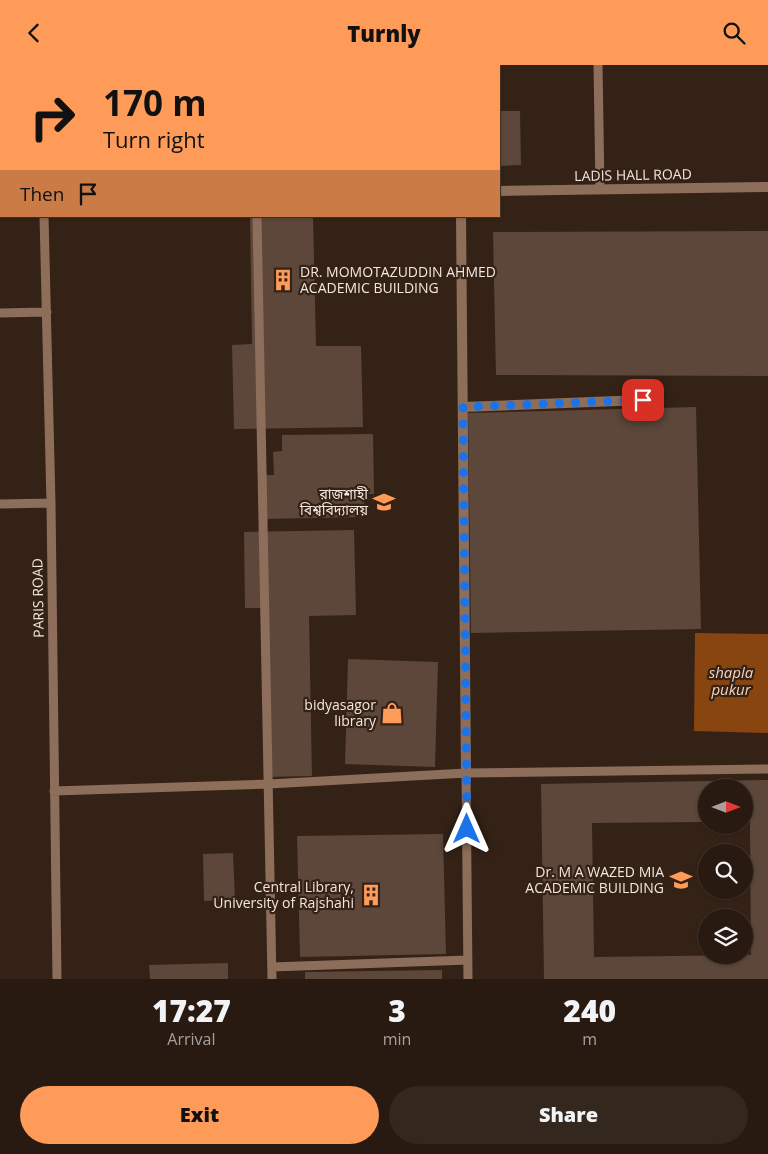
<!DOCTYPE html>
<html lang="en">
<head>
<meta charset="utf-8">
<style>
  :root { --surface:#281a10; --page:#34271e; --text:#f1f3f6; --muted:#a5a19f; --line:#443830; --accent:#fe9b58 }
  body { margin:0; font-family:"Open Sans","Noto Sans Bengali",sans-serif; background:var(--page); color:var(--text); height:100vh; display:flex; flex-direction:column; font-size:19px; white-space:nowrap }
  * { box-sizing:border-box; margin:0 }
  p { font-size:16px; color:var(--muted) }
  .icon { flex:none; width:28px; height:28px; fill:none; stroke:currentColor; stroke-width:2; stroke-linecap:round; stroke-linejoin:round }
  .map { position:relative; height:914px; overflow:hidden }
  .sheet { display:flex; flex-direction:column; background:var(--surface); flex:1 }
  .sheet>* { flex:none }
  .guide { position:absolute; left:0px; top:0px; width:500px; height:152px; box-shadow:0 1px 4px #0004,0 0 0 1px var(--line); background:#fe9b58; color:#111; overflow:hidden }
  .needle { width:32px; rotate:90deg }
  .fabs { position:absolute; left:698px; top:714px; display:grid; gap:10px }
  .fabs a { display:grid; place-items:center; width:55px; height:55px; border-radius:50%; background:var(--surface); box-shadow:0 1px 4px #0004,0 0 0 1px var(--line); font-size:25px }
  .pin { position:absolute; display:grid; place-items:center; width:42px; height:42px; color:#fff; margin:-21px; border-radius:10px; box-shadow:0 2px 8px #0006 }
  .me { position:absolute; width:55px; margin:-28px; rotate:0deg; stroke-linejoin:round; filter:drop-shadow(0 0 4px #0008) }
  .turn { display:flex; align-items:center; gap:18px; height:105px; padding:0 20px; font-size:22px }
  .turn .icon { width:65px; height:65px; stroke-width:2.5 }
  .turn b { display:block; font-size:35px; line-height:42px }
  .then { display:flex; align-items:center; height:48px; padding:0 20px; background:#0003; gap:10px; font-size:19px }
  .eta { display:flex; justify-content:space-evenly; align-items:center; height:85px; text-align:center }
  .eta b { font-size:30px; font-weight:800; line-height:35px }
  .action { display:flex; gap:10px; margin-top:auto; padding:10px 20px }
  .action a { flex:1; height:58px; border-radius:30px; background:var(--accent); color:#111; font-size:20px; font-weight:800; line-height:58px; text-align:center }
  .action a+a { background:var(--page); color:var(--text) }
  header { display:flex; justify-content:space-between; align-items:center; height:65px; padding:0 20px; background:var(--accent); color:#111; font-size:22px; font-weight:800 }
  .map>svg:first-child { display:block }
  .water { fill:#884510 }
  .building { fill:#5c473a; fill-rule:evenodd }
  .lines { fill:none; stroke-linecap:round; stroke-linejoin:round }
  .path { stroke:#8c7b71; stroke-width:3; stroke-dasharray:2.5 4; stroke-linecap:butt }
  .lane { stroke:#8d6e5b; stroke-width:9 }
  .street { stroke:#8d6e5b; stroke-width:10 }
  .route { stroke:#1a73e8; stroke-width:9; stroke-dasharray:0 16.2 }
  .labels { text-anchor:middle; stroke-width:4.5; stroke-linejoin:round; paint-order:stroke }
  .street-label { font-size:14px; fill:#f3e6de; stroke:#352216 }
  .poi-label { font-size:14px; fill:#f3e6de; stroke:#352216; text-anchor:end }
  .water-label { font-size:15px; font-style:italic; fill:#fad2ba; stroke:#352216 }
</style>
</head>
<body>
<header><svg class="icon" aria-label="back" viewBox="0 0 24 24"><path d="M15 5l-7 7 7 7"/></svg>Turnly<svg class="icon" aria-label="search" viewBox="0 0 24 24"><circle cx="10" cy="10" r="6"/><path d="M15 15l6 6"/></svg></header>
<div class="map">
<svg width="768" height="914" viewBox="0 0 768 914">
  <rect width="100%" height="100%" fill="#352216"/>
  <!-- water -->
  <path class="water" d="M695 568 768 569V668L694 666Z"/>
  <!-- building -->
  <path class="building" d="M499 46H520L521 100 499 101Z
    M250 151H313L316 281H361L363 362 234 364 232 280 252 279Z
    M768 166V311L496 310 493 167Z
    M696 342 701 564 471 568 468 348Z
    M373 369 374 429H364L365 452 263 454 262 410H274L273 387 282 386V370Z
    M354 465 356 550 309 551 312 711 266 712 263 543H245L244 467Z
    M348 594 438 597 435 702 345 699Z
    M768 715V914H544L541 719ZM706 722H744V757H750L751 890 594 892 592 758 706 757Z
    M443 769 446 889 300 892 297 771Z
    M233 788 235 835 204 836 203 789Z
    M228 898V914H150L149 900Z
    M442 905V914H305V907Z"/>
  <g class="lines">
    <!-- path -->
    <path class="path" d="M0 122H1"/>
    <!-- lane -->
    <path class="lane" d="M41 0V1
      M598 0 600 124
      M44 151 51 438 57 914
      M257 151 272 914
      M0 248 47 247
      M0 439 51 438
      M466 708 468 914
      M54 726 269 719 466 708 768 704
      M272 902 468 895"/>
    <!-- street -->
    <path class="street" d="M460 0V1
      M499 126 768 122
      M461 151 466 708
      M463 342 643 335"/>
  </g>
  <g class="lines">
    <!-- route -->
    <path class="route" d="M467 764 463 342 643 335"/>
  </g>
  <!-- icons -->
  <defs>
    <g id="building-bare" transform="scale(1.725)"><path d="M-4-6H4V6H1V3H-1V6H-4ZM-2.5-4.3h1.7v1.8h-1.7ZM.8-4.3h1.7v1.8H.8ZM-2.5-1h1.7V.8h-1.7ZM.8-1h1.7V.8H.8Z" fill="#fe9b58" stroke="#352216" stroke-width="2.5" paint-order="stroke"/></g>
    <g id="university-bare" transform="scale(1.725)"><path d="M0-5L7-2L0 1L-7-2ZM-4 1L0 2.5L4 1V4Q0 6-4 4Z" fill="#fe9b58" stroke="#352216" stroke-width="2.5" paint-order="stroke"/></g>
    <g id="shop-bare" transform="scale(1.725)"><path d="M-5-2.5h2.3a2.7 3.5 0 0 1 5.4 0H5L5.5 6h-11ZM-1.5-2.5h3a1.5 2.3 0 0 0-3 0Z" fill="#fe9b58" stroke="#352216" stroke-width="2.5" paint-order="stroke"/></g>
  </defs>
  <g fill-rule="evenodd">
    <use href="#building-bare" x="283" y="215"/>
    <use href="#university-bare" x="384" y="437"/>
    <use href="#shop-bare" x="392" y="648"/>
    <use href="#university-bare" x="681" y="815"/>
    <use href="#building-bare" x="371" y="830"/>
  </g>
  <g class="labels">
    <!-- street labels -->
    <g class="street-label">
      <text transform="translate(633 110) rotate(-1)" y="5">LADIS HALL ROAD</text>
      <text transform="translate(38 533) rotate(-91)" y="5">PARIS ROAD</text>
    </g>
    <!-- poi labels -->
    <g class="poi-label">
      <text x="300" y="212" text-anchor="start">DR. MOMOTAZUDDIN AHMED<tspan x="300" dy="16">ACADEMIC BUILDING</tspan></text>
      <text x="368" y="434">রাজশাহী<tspan x="368" dy="16">বিশ্ববিদ্যালয়</tspan></text>
      <text x="376" y="645">bidyasagor<tspan x="376" dy="16">library</tspan></text>
      <text x="664" y="812">Dr. M A WAZED MIA<tspan x="664" dy="16">ACADEMIC BUILDING</tspan></text>
      <text x="354" y="827">Central Library,<tspan x="354" dy="16">University of Rajshahi</tspan></text>
    </g>
    <!-- water labels -->
    <g class="water-label">
      <text x="731" y="613">shapla<tspan x="731" dy="17">pukur</tspan></text>
    </g>
  </g>
</svg>
<div class="fabs">
<a><svg class="needle" viewBox="-14 -14 28 28"><path d="M0-13l5 13h-10z" fill="#e53935"/><path d="M0 13l5-13h-10z" fill="#a5a19f"/></svg></a>
<a><svg class="icon" aria-label="search" viewBox="0 0 24 24"><circle cx="10" cy="10" r="6"/><path d="M15 15l6 6"/></svg></a>
<a><svg class="icon" aria-label="layers" viewBox="0 0 24 24"><path d="M12 4l9 5-9 5-9-5zM3 14l9 5 9-5"/></svg></a>
</div>
<div class="pin" style="left:643px;top:335px;background:#d93025"><svg class="icon" aria-label="arrive" viewBox="0 0 24 24"><path d="M6 21V4h12l-3 4 3 4H6"/></svg></div>
<svg class="me" style="left:467px;top:764px" viewBox="-20 -20 40 40"><path d="M0-17L14 15 0 8-14 15z" fill="#1a73e8" stroke="#fff" stroke-width="4"/></svg>
<div class="guide">
<div class="turn"><svg class="icon" aria-label="right" viewBox="0 0 24 24"><path d="M7 20v-9h11M14 6l5 5-5 5"/></svg><div><b>170 m</b>Turn right</div></div>
<div class="then">Then<svg class="icon" aria-label="arrive" viewBox="0 0 24 24"><path d="M6 21V4h12l-3 4 3 4H6"/></svg></div>
</div>
</div>
<section class="sheet">
<div class="eta">
<div><b>17:27</b><p>Arrival</p></div>
<div><b>3</b><p>min</p></div>
<div><b>240</b><p>m</p></div>
</div>
<div class="action"><a>Exit</a><a>Share</a></div>
</section>
</body>
</html>
